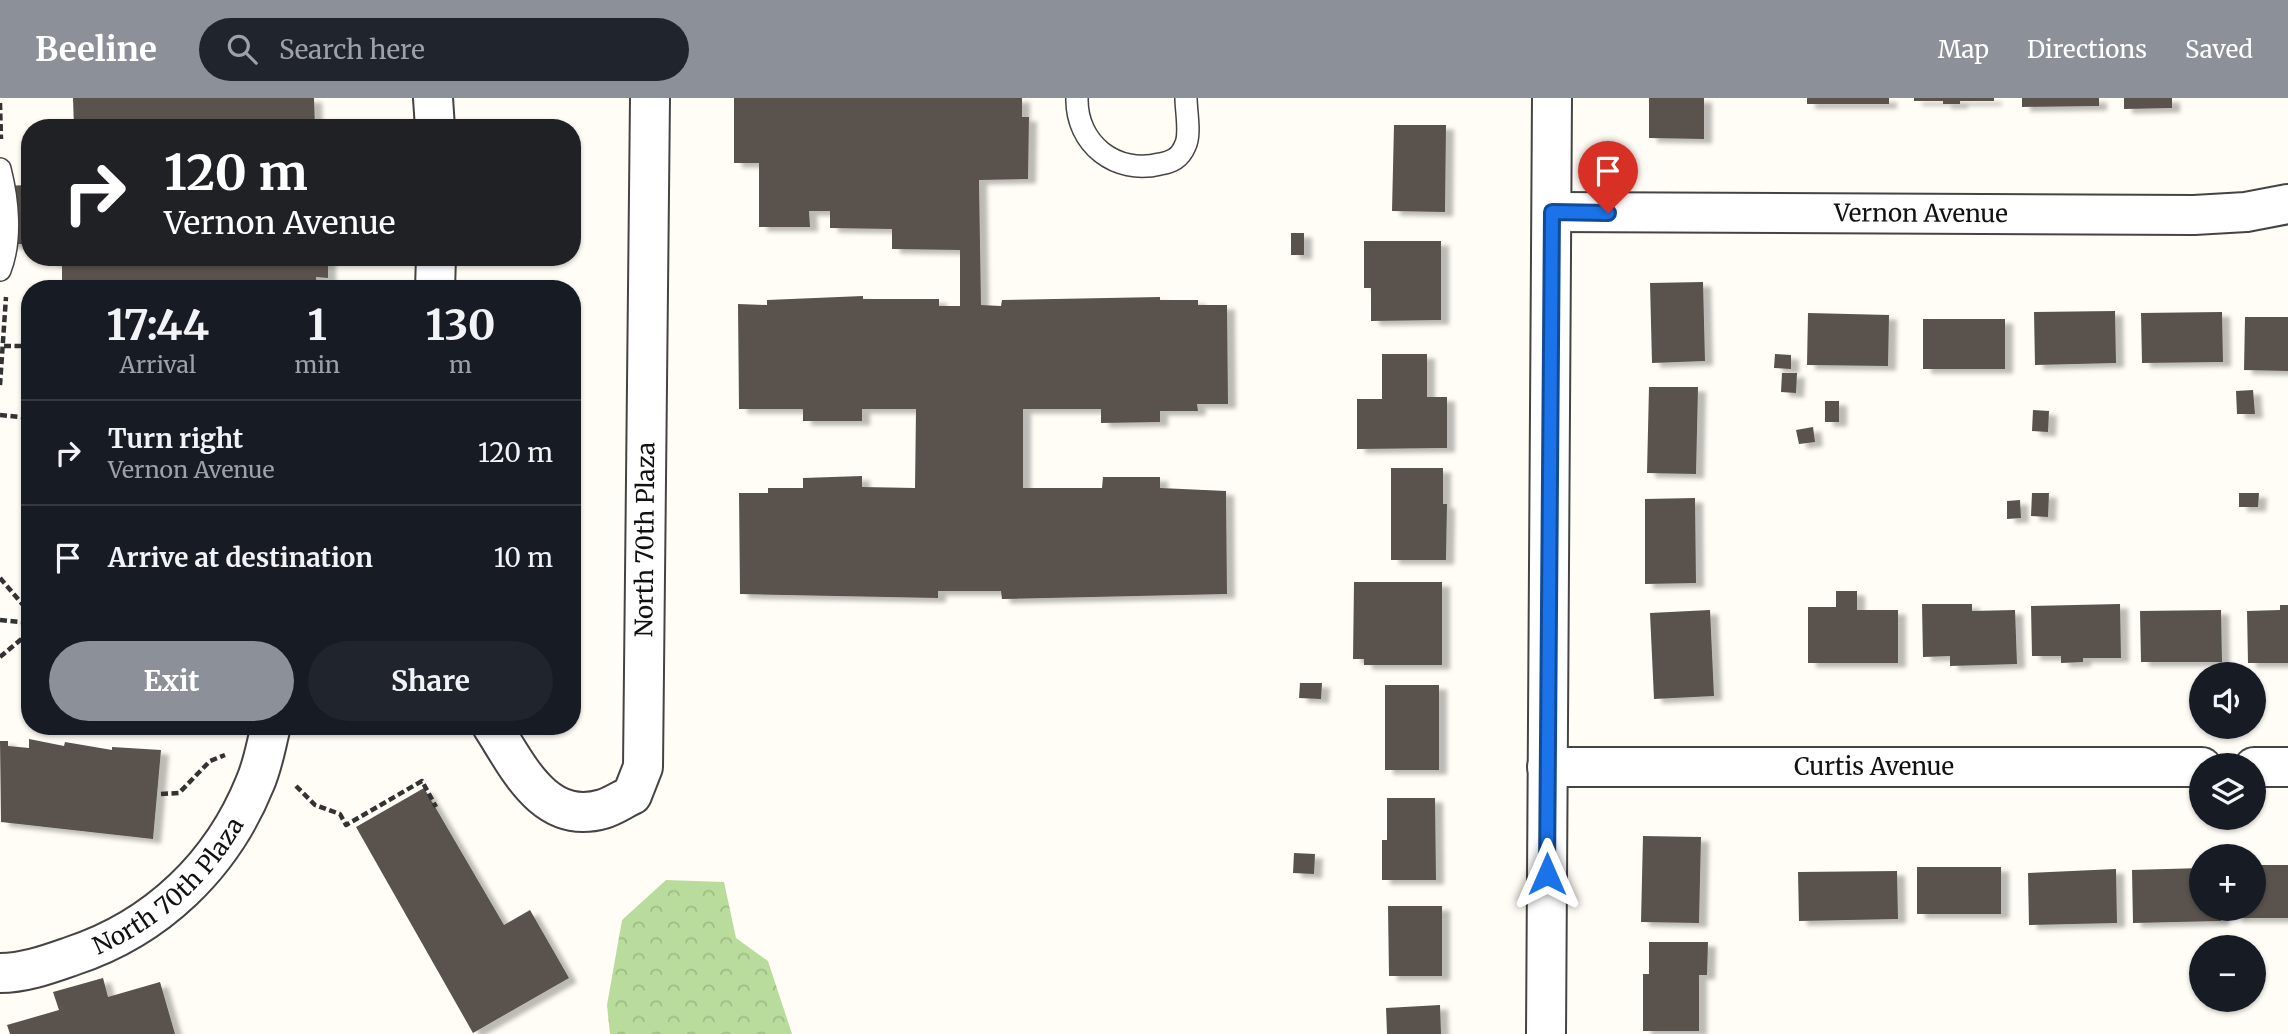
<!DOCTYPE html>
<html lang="en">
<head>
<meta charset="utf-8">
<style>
  :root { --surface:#171b24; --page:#20242c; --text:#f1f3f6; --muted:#9ea1a6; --line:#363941; --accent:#8c9099 }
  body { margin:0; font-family:Merriweather,serif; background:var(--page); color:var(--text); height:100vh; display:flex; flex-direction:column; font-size:26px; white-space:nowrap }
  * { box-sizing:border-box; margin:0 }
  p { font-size:23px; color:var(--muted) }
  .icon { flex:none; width:38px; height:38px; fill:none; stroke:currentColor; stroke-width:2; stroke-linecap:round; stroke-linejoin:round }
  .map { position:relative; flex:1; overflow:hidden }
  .details { position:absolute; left:21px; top:182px; width:560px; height:455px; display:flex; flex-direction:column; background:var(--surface); border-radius:28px; box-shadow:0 2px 5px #0004 }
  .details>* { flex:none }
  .banner { position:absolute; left:21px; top:21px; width:560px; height:147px; border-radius:28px; box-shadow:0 2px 5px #0004; background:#202124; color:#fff; overflow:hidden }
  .fabs { position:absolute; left:2189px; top:564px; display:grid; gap:14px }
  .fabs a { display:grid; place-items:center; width:77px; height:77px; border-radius:50%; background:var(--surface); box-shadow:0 2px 5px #0004; font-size:35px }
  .pin { position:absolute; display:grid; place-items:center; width:60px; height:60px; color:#fff; margin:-72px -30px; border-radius:50% 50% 50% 0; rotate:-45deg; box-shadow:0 0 7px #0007 }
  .pin .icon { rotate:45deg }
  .me { position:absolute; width:77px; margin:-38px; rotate:0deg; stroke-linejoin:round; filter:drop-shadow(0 0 5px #0008) }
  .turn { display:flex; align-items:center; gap:24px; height:147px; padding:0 28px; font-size:32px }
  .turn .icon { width:91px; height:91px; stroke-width:2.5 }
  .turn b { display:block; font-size:49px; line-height:60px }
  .eta { display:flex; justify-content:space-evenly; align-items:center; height:119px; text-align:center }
  .eta b { font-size:42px; font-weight:700; line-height:49px }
  .action { display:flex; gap:14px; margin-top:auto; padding:14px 28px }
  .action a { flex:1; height:80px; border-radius:42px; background:var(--accent); color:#fff; font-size:28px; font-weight:700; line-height:80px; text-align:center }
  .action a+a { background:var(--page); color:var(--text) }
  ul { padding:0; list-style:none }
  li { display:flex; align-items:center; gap:21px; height:105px; padding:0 28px; border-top:2px solid var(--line) }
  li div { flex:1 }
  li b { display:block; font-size:26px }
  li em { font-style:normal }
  header { display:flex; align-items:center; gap:42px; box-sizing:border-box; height:98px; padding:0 35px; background:var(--accent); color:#fff }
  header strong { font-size:33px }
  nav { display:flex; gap:38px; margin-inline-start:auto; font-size:24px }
  .search { width:490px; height:63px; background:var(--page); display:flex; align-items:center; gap:18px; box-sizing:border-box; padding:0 24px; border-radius:38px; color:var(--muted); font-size:26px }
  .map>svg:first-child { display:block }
  .forest { fill:url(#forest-crowns) }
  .building { fill:#5a524d; filter:url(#shadow) }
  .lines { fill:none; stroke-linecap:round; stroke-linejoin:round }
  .lane-casing { stroke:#444; stroke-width:24 }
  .street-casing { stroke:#444; stroke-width:42 }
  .path { stroke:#333; stroke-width:4.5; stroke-dasharray:7 3.5; stroke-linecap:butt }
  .lane { stroke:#fff; stroke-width:21 }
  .street { stroke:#fff; stroke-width:38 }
  .route-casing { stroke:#114b97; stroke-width:18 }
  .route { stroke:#1a73e8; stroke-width:12 }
  .labels { text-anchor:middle; stroke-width:7; stroke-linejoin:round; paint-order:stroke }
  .street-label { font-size:24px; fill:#111; stroke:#fff }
</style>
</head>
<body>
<header>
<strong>Beeline</strong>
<div class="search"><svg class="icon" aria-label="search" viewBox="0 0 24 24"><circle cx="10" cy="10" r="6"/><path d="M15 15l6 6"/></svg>Search here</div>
<nav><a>Map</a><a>Directions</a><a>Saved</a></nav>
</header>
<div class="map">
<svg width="2288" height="936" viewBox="0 0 2288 936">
  <defs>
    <pattern id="forest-crowns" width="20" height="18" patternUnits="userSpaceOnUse" patternTransform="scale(1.75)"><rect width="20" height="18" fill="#b9dc9c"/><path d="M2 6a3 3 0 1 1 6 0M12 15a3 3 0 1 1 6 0" fill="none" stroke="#9ebc85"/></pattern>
    <filter id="shadow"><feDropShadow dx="8" dy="4.5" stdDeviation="2" flood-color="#0004"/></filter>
  </defs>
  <rect width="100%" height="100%" fill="#fffdf5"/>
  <!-- forest -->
  <path class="forest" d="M666 782 724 784 736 840 768 863 792 936H610L607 907 622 822Z"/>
  <!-- building -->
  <path class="building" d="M73 0H314L315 30H74Z
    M734 0H1022V19H1029L1028 81 979 82 981 207 1001 208 1002 202 1160 199V202H1198V207H1227L1228 306H1197L1198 313H1160V324L1101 325V311H1023V390H1102L1103 379H1160V390L1226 393 1227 496 1002 501 1001 493H938V500L740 496 739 395H768V390H803V380L862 378V389L915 390 916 311H862V323H803V311H739L738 206 767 207V202L863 198V201H939V208H960V152L892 151V131L830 130V113H809L810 129H759V65H734Z
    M1649 0H1704V41L1649 40Z
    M1807 0H1889V6H1807Z
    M1914 0H1994V3H1960V6H1943V3H1914Z
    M2022 0H2099V8L2022 9Z
    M2124 0H2172V10L2124 11Z
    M1394 27H1446L1445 114 1392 113Z
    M30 87V146H0V88Z
    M1291 135H1304V157H1291Z
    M1364 143H1441V222L1371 223V190H1364Z
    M50 159H328V180L316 179 317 191H76V183H62V164H50Z
    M1703 184 1705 263 1652 265 1650 185Z
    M2115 213 2116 265 2035 267 2034 214Z
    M2222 214 2223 264 2142 265 2141 215Z
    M1808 215 1889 217 1888 268 1807 267Z
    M2245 219H2288V273L2244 272Z
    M1923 221H2005V271H1923Z
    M1382 256H1427V299H1447V350L1357 351V301H1382Z
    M1775 256 1791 257V271L1774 270Z
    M1782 275H1797L1796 295 1781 294Z
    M1649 289H1698L1696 376 1647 375Z
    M2253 292 2255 316H2237L2236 293Z
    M1825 303H1839V324H1825Z
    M2033 312 2049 313 2048 334 2032 333Z
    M1813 329 1815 344 1799 346 1796 332Z
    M1391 370H1443V406H1447L1446 462H1391Z
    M2032 395H2049L2048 419 2031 418Z
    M2239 395H2259L2258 409H2239Z
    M1695 400 1696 485 1645 486V401Z
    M2020 402 2021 420 2007 421V403Z
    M1354 484H1442V567H1364V561H1353Z
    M1836 493H1857V512H1898V565H1808V509H1836Z
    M1922 506H1972V513L2015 512 2017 566 1950 568V558L1923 559Z
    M2120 506 2121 560H2083V564L2061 565V558H2032L2031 508Z
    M2280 507H2288V565H2248L2247 513 2280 512Z
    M1710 512 1714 598 1654 601 1650 515Z
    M2221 512 2222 564H2141L2140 513Z
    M1300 585H1322L1321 601 1299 600Z
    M1385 587H1439V672H1385Z
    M29 641 64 648 65 644 112 652V649L161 652 153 741 1 724 0 643H8V648L29 650Z
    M424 690 504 827 530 812 569 880 473 935 356 729Z
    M1387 700H1435L1436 782H1382V742H1387Z
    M1643 738 1701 739 1699 825 1641 824Z
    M1294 755 1315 756 1314 776 1293 775Z
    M2254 767H2288V820H2234V810H2254Z
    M1917 769H2001V816H1917Z
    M2202 770V810H2221V823L2133 825 2132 772Z
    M2116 771 2117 825 2029 827 2028 775Z
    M1897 773 1898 821 1799 823 1798 774Z
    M1388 808H1442V878H1389Z
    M1649 844H1708L1707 877H1699V933H1643V876H1649Z
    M103 880 108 899 160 884 175 936H10L7 927 59 912 53 894Z
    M1440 907 1441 936H1387L1386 910Z"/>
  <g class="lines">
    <!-- lane casing -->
    <g class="lane-casing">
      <path id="lane" d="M1077 0C1076 46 1116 77 1160 66 1172 64 1180 60 1185 48 1191 37 1186 13 1186 0
        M0 71C8 102 12 142 0 172"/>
    </g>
    <!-- street casing -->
    <g class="street-casing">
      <g id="street">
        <path d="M433 0 435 30"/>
        <path id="s1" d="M1552 114 2194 117 2246 114 2288 106"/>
        <path d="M435 191 436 159"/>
        <path id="s2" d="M492 628C518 668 544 728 603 711 613 708 623 701 632 697L643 669 650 0"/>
        <path id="s3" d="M1547 669H2202"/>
        <path d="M2254 669H2288"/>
        <path id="s4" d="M0 875C25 875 49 866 72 858 157 830 222 767 255 685 263 667 266 647 271 628"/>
        <path d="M1546 936 1552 0"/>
      </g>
    </g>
    <!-- path -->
    <path class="path" d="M0 5 1 41
      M4 248H30
      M0 287 6 199
      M0 317 30 320
      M0 480 30 515
      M0 522 30 525
      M0 559 30 534
      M296 688 315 707 340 716 346 727 422 683 436 709
      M161 696 179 695 210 663 225 657"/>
    <!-- lane -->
    <use href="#lane" class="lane"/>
    <!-- street -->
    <use href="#street" class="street"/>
  </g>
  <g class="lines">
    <!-- route casing -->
    <g class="route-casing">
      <path id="route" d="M1547 776 1552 114 1608 115"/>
    </g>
    <!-- route -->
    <use href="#route" class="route"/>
  </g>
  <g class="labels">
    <!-- street labels -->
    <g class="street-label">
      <text dy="8" stroke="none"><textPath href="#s1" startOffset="369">Vernon Avenue</textPath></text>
      <text dy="8" stroke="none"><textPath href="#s2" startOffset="441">North 70th Plaza</textPath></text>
      <text dy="8" stroke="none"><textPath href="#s3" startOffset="327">Curtis Avenue</textPath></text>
      <text dy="8" stroke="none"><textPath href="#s4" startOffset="196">North 70th Plaza</textPath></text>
    </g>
  </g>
</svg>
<div class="fabs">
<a><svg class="icon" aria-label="sound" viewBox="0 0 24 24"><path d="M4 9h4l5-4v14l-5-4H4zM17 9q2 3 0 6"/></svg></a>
<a><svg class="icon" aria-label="layers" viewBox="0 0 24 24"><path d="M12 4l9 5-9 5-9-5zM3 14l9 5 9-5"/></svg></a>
<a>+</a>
<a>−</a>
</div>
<div class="pin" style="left:1608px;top:115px;background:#d93025"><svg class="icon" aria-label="arrive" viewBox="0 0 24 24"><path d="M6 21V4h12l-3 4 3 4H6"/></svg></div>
<svg class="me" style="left:1547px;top:776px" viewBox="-20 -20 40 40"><path d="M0-17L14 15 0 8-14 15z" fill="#1a73e8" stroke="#fff" stroke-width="4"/></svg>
<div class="banner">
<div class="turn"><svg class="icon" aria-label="right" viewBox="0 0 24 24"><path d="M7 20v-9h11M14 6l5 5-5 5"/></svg><div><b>120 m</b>Vernon Avenue</div></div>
</div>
<section class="details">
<div class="eta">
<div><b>17:44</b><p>Arrival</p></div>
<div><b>1</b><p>min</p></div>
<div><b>130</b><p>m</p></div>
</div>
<ul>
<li><svg class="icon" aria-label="right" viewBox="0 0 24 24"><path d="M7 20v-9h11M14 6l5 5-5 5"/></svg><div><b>Turn right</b><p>Vernon Avenue</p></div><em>120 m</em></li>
<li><svg class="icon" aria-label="arrive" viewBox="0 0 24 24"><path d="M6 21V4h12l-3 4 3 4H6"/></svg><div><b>Arrive at destination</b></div><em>10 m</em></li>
</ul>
<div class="action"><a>Exit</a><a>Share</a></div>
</section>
</div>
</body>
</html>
